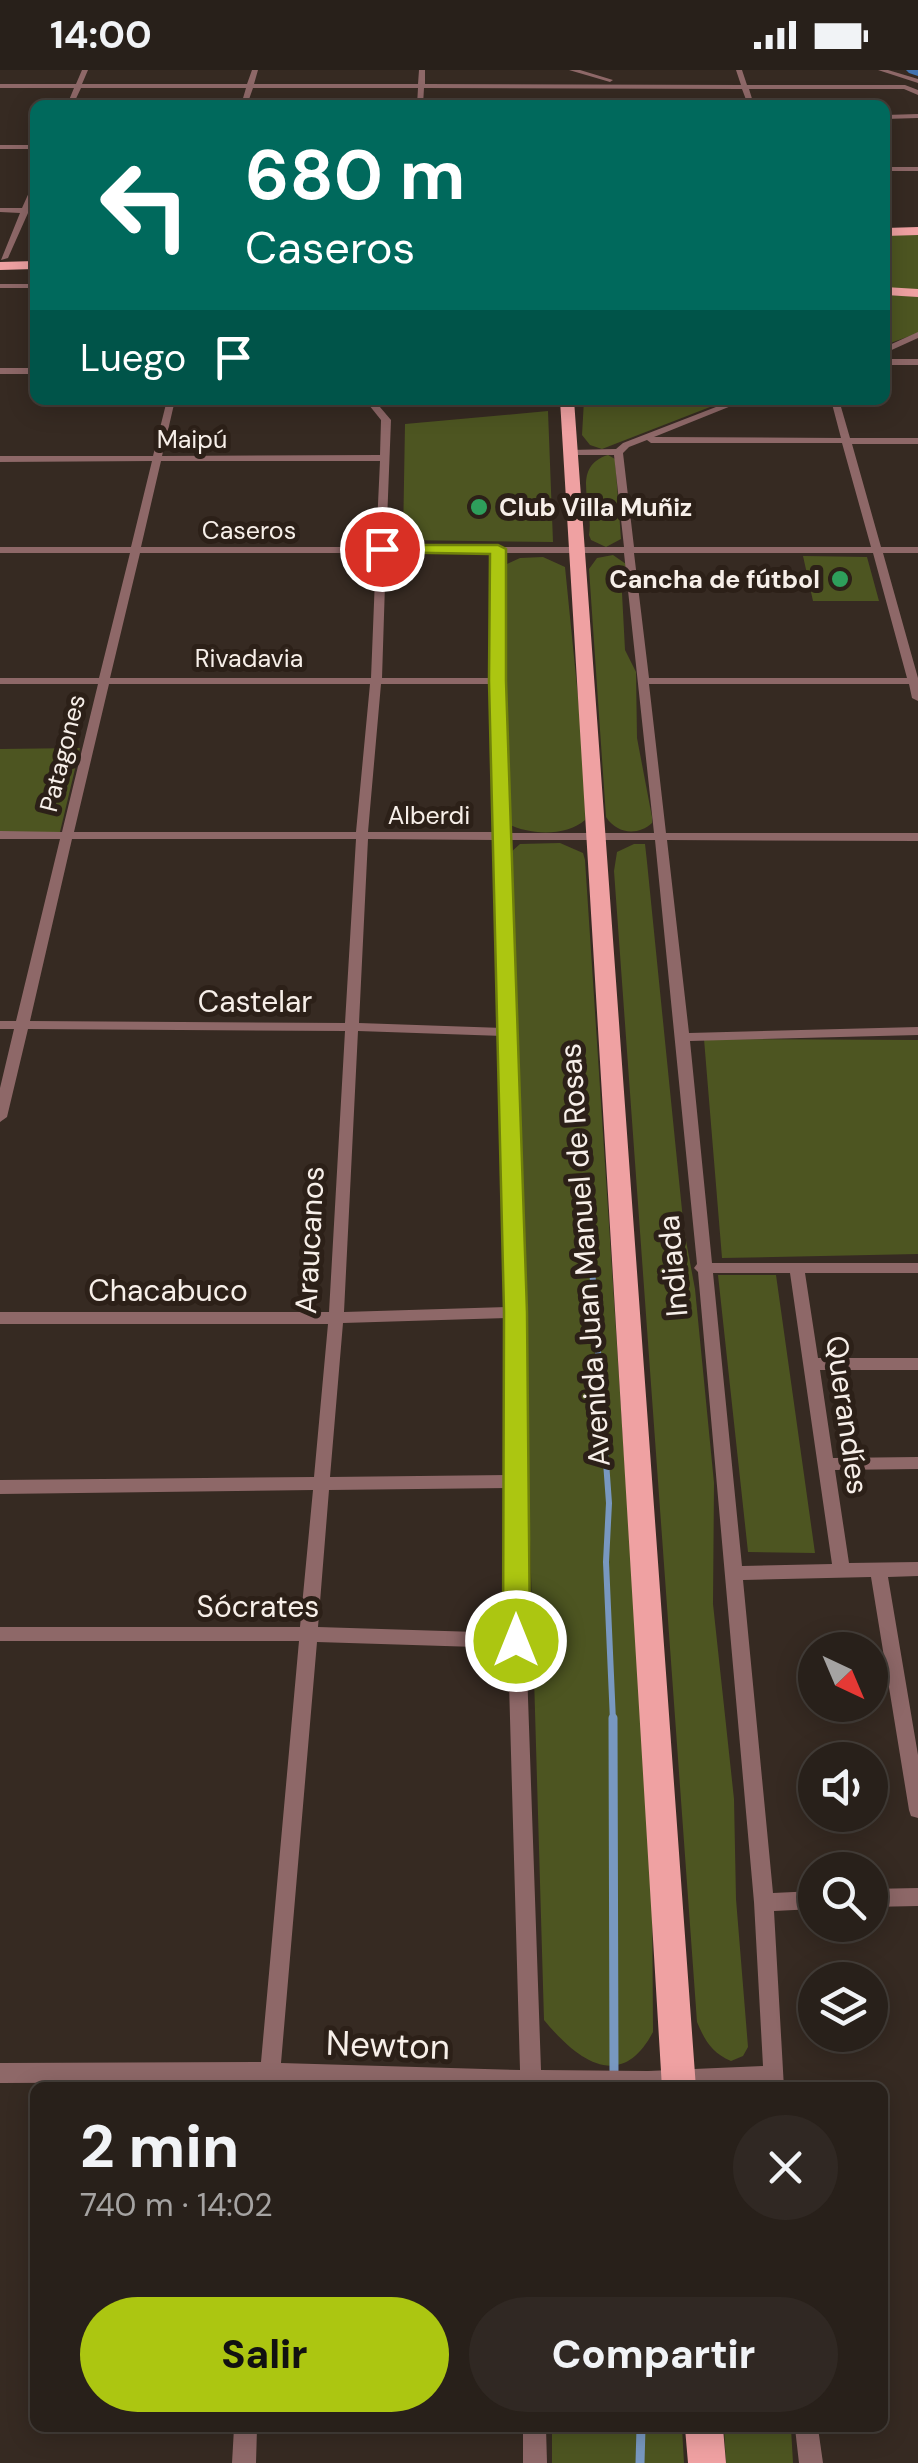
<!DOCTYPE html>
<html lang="es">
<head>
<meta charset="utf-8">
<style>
  :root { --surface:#28201a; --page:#302823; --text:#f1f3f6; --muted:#a5a3a2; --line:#443e39; --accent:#acc611 }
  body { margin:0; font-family:"DM Sans",sans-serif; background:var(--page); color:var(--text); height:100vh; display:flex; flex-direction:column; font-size:38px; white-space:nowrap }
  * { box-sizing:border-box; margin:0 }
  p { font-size:32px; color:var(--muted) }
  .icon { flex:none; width:55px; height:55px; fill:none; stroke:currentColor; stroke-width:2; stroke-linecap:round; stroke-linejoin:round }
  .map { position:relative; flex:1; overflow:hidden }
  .sheet { position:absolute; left:30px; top:2012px; width:858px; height:350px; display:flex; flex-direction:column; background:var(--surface); border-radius:15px; box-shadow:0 5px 25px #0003,0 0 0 2px var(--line) }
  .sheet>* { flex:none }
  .guide { position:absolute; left:30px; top:30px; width:860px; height:305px; border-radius:15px; box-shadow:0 5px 25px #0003,0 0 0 2px var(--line); background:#00695c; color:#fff; overflow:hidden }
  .needle { width:65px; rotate:136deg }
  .buttons { position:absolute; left:798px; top:1562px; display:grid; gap:20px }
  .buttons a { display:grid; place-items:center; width:90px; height:90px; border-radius:50%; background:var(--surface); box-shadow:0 5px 25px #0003,0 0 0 2px var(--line); font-size:50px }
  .pin { position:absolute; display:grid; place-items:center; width:85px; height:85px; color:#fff; margin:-42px; border:5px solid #fff; border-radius:50%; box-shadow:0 2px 10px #0007 }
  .me { position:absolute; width:110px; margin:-55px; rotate:0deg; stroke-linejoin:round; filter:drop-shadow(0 0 8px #0008) }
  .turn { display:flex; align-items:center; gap:35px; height:210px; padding:0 50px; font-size:45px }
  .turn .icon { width:130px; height:130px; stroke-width:2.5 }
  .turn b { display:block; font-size:70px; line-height:85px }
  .then { display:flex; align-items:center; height:95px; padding:0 50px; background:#0003; gap:20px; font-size:38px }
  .round { display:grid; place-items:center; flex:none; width:105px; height:105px; border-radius:52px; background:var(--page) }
  .summary { display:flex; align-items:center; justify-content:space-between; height:170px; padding:0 50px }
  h1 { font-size:60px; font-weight:800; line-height:75px }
  .button { display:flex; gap:20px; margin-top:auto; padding:20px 50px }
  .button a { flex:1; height:115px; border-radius:60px; background:var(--accent); color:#111; font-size:40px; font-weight:800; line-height:115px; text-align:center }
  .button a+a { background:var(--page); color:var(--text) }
  .status { display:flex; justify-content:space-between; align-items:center; height:70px; padding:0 50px; background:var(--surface); direction:ltr }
  .status svg { height:28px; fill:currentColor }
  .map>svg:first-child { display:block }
  .green { fill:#4d5521 }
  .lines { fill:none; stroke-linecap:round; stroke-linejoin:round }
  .stream-far1 { stroke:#7898c0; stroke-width:6 }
  .stream { stroke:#7898c0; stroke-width:9 }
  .river { fill:#4172af; fill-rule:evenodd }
  .minor { fill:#8e6868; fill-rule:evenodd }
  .primary { fill:#efa1a2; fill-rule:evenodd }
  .route { fill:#acc611; stroke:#70810b; stroke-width:2.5 }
  .leisure-dot { fill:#2e9e5b; stroke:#2c2018; stroke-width:4 }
  .labels { text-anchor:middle; stroke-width:10; stroke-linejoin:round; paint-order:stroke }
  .far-street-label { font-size:25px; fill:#f7efe9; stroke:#2c2018 }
  .far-poi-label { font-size:25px; font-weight:bold; fill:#f7efe9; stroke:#2c2018; text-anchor:start }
  .street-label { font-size:30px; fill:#f7efe9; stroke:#2c2018 }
  .near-street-label { font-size:35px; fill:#f7efe9; stroke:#2c2018 }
</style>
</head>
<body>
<div class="status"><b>14:00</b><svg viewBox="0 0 49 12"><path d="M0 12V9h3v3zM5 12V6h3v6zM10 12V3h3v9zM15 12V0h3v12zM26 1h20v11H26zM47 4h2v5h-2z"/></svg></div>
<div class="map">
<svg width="918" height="2393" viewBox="0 0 918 2393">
  <rect width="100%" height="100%" fill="#362a22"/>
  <!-- green -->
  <path class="green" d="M918 163V220L885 218V165Z
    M885 225 918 226V263L885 275Z
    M584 330H728L602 379 590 375 582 365Z
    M548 341 553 472 403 470 405 354Z
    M608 385 615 389 621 469 606 477 591 470 589 465C594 435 570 397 608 385Z
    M613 485 626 494 622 523 625 580 636 602 637 668 652 747V753C638 766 617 764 606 747L589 499 597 488Z
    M803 486 867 487 879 531H813Z
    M543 487 565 497 584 687 585 750C566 767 527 765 506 753L507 494 520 488Z
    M80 678 60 762 0 763V679Z
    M560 773 583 783 585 790 652 1808 653 1962C621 2023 577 1990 544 1950L510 783 520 774Z
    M634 774H645L647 792 684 1160 695 1219 714 1413 713 1534 734 1729 736 1829 748 1977 743 1986 731 1991C712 1983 705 1971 697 1952L614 801 617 782Z
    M704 969 918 970V1184L722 1188Z
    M718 1205H776L815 1483 748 1482Z
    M552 2358H682L684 2393H552Z
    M724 2358H791L793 2393H726Z"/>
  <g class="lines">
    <!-- stream-far1 -->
    <path class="stream-far1" d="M592 1198 609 1433 606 1492 613 1651"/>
    <!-- stream -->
    <path class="stream" d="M613 1648 614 2006
      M640 2393 641 2358"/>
    <!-- river -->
    <path class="river" d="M906 0H918V6L909 3Z"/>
    <!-- minor -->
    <path class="minor" d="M82 0H88L82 14H247L252 0H258L254 14H418L419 0H425V14L741 15 736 0H742L747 15H905L918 20V25L904 19H749L754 35H748L742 19 424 18 423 35H417L418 18H253L247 35H241L246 18H81L73 35H67L74 18H0V14H76Z
      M569 0H580L613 10 610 12Z
      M878 0H888L918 9V13Z
      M918 44V48L885 49V45Z
      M0 75H35V79H0Z
      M885 97H918V101H885Z
      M35 116V126L30 139 35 141 28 143 8 188 1 190 20 143 0 142V138H22L31 118Z
      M0 214H35V218H0Z
      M918 262V268L885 283V277Z
      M885 289H918V295H885Z
      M0 298H35V304H0Z
      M167 330H175L162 386 380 385 381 350 365 330H374L391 350 386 477H624L614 385H572L569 384V380L616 379 623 373 734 330H746L654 367 841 368 831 330H839L850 368H918V374H852L881 477H918V483H883L918 608V631L912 628 909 614H649L666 763H918V771L667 770 689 963 918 957V965L690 971 712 1193H918V1203H805L818 1288H918V1300H820L833 1388 918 1387V1399L835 1400 849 1493 918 1492V1506L888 1507 918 1685V1748L911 1746 909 1740 871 1507 743 1510 773 1823 815 1821V1839L774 1841 784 2018H411L280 2013 279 2018H259V2013L239 2012 0 2013V1993L261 1992 299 1571H0V1557H300L313 1420 0 1424V1410L314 1407 328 1254H0V1242H329L345 961 28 959 7 1047 0 1052V1018L14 959H0V951H16L60 769H0V761L62 762 98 614H0V608H99L130 483H0V477H131L152 391 0 392V386H153ZM647 370 651 373H842L871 477H634L623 383 629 377ZM161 391H380L376 477H141ZM140 483H376L371 608H110ZM386 483H493L494 608H382ZM503 483H624L654 763H507ZM634 483H873L907 608H649ZM109 614H370L356 762H74ZM381 614H494L495 762H368ZM72 769H356L345 953 30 951ZM368 769 495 770 503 958 359 953ZM507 770H655L697 1194 694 1198 698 1202 754 1832 763 1996 648 2001 541 2000 526 1571 517 962ZM358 961 503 966 507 1237 344 1242ZM713 1203H790L832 1494 742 1496ZM507 1248 508 1405 330 1407 343 1253ZM508 1418V1563L318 1557 329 1420ZM317 1572 508 1578 520 2000 281 1993Z
      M918 1818V1836L870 1837V1819Z
      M234 2358H257L256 2393H232Z
      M523 2358H546L547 2393H523Z
      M795 2358H818L823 2393H799Z"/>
    <!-- primary -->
    <path class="primary" d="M918 157V165L885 166V158Z
      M35 191V199L0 200V192Z
      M885 217 918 219V227L885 225Z
      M560 330H574L696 2018H662Z
      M685 2358H723L726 2393H688Z"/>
  </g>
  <!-- route -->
  <path class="route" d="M382 475H498L506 479V611L527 1242 530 1571 526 1579 516 1582 507 1579 503 1571 504 1242 489 611 490 484 376 482V476Z"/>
  <!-- markers -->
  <g class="leisure-dot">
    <circle cx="479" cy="437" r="10"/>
    <circle cx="840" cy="509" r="10"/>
  </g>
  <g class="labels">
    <!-- far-street labels -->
    <g class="far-street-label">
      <text x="192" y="378">Maipú</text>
      <text x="249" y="469">Caseros</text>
      <text x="249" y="597">Rivadavia</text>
      <text transform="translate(62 683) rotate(-76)" y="9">Patagones</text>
      <text x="429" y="754">Alberdi</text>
    </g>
    <!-- far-poi labels -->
    <g class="far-poi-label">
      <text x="499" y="446">Club Villa Muñiz</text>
      <text x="820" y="518" text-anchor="end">Cancha de fútbol</text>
    </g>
    <!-- street labels -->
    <g class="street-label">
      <text x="255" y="942">Castelar</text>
      <text transform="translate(310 1170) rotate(-87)" y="10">Araucanos</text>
      <text transform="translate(585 1185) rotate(-94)" y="10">Avenida Juan Manuel de Rosas</text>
      <text transform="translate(673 1196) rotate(-95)" y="10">Indiada</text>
      <text x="168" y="1231">Chacabuco</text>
      <text transform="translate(847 1345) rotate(82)" y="10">Querandíes</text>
      <text x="258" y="1547">Sócrates</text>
    </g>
    <!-- near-street labels -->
    <g class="near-street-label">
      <text transform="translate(388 1975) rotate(2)" y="12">Newton</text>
    </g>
  </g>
</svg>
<div class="buttons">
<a><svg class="needle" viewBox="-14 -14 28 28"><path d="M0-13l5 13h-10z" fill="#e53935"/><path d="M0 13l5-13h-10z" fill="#a5a3a2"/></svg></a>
<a><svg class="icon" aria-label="sound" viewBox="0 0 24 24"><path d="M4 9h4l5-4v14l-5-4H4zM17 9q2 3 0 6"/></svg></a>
<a><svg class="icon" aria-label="search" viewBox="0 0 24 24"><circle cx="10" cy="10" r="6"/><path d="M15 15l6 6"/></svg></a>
<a><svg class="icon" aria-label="layers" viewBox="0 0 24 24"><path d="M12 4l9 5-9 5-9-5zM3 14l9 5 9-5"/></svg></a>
</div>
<div class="pin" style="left:382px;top:479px;background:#d93025"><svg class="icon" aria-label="arrive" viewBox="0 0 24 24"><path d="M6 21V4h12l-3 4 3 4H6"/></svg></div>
<svg class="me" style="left:516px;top:1571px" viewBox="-20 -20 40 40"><circle r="17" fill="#acc611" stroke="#fff" stroke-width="3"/><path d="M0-11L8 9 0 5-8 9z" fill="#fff"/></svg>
<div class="guide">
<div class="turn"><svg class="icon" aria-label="left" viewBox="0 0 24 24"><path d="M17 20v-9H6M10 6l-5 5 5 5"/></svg><div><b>680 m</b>Caseros</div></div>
<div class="then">Luego<svg class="icon" aria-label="arrive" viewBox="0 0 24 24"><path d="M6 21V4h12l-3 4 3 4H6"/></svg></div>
</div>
<section class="sheet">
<div class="summary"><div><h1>2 min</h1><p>740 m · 14:02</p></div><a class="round"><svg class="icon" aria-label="close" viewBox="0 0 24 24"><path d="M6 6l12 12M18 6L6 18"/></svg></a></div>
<div class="button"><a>Salir</a><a>Compartir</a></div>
</section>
</div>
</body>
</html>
